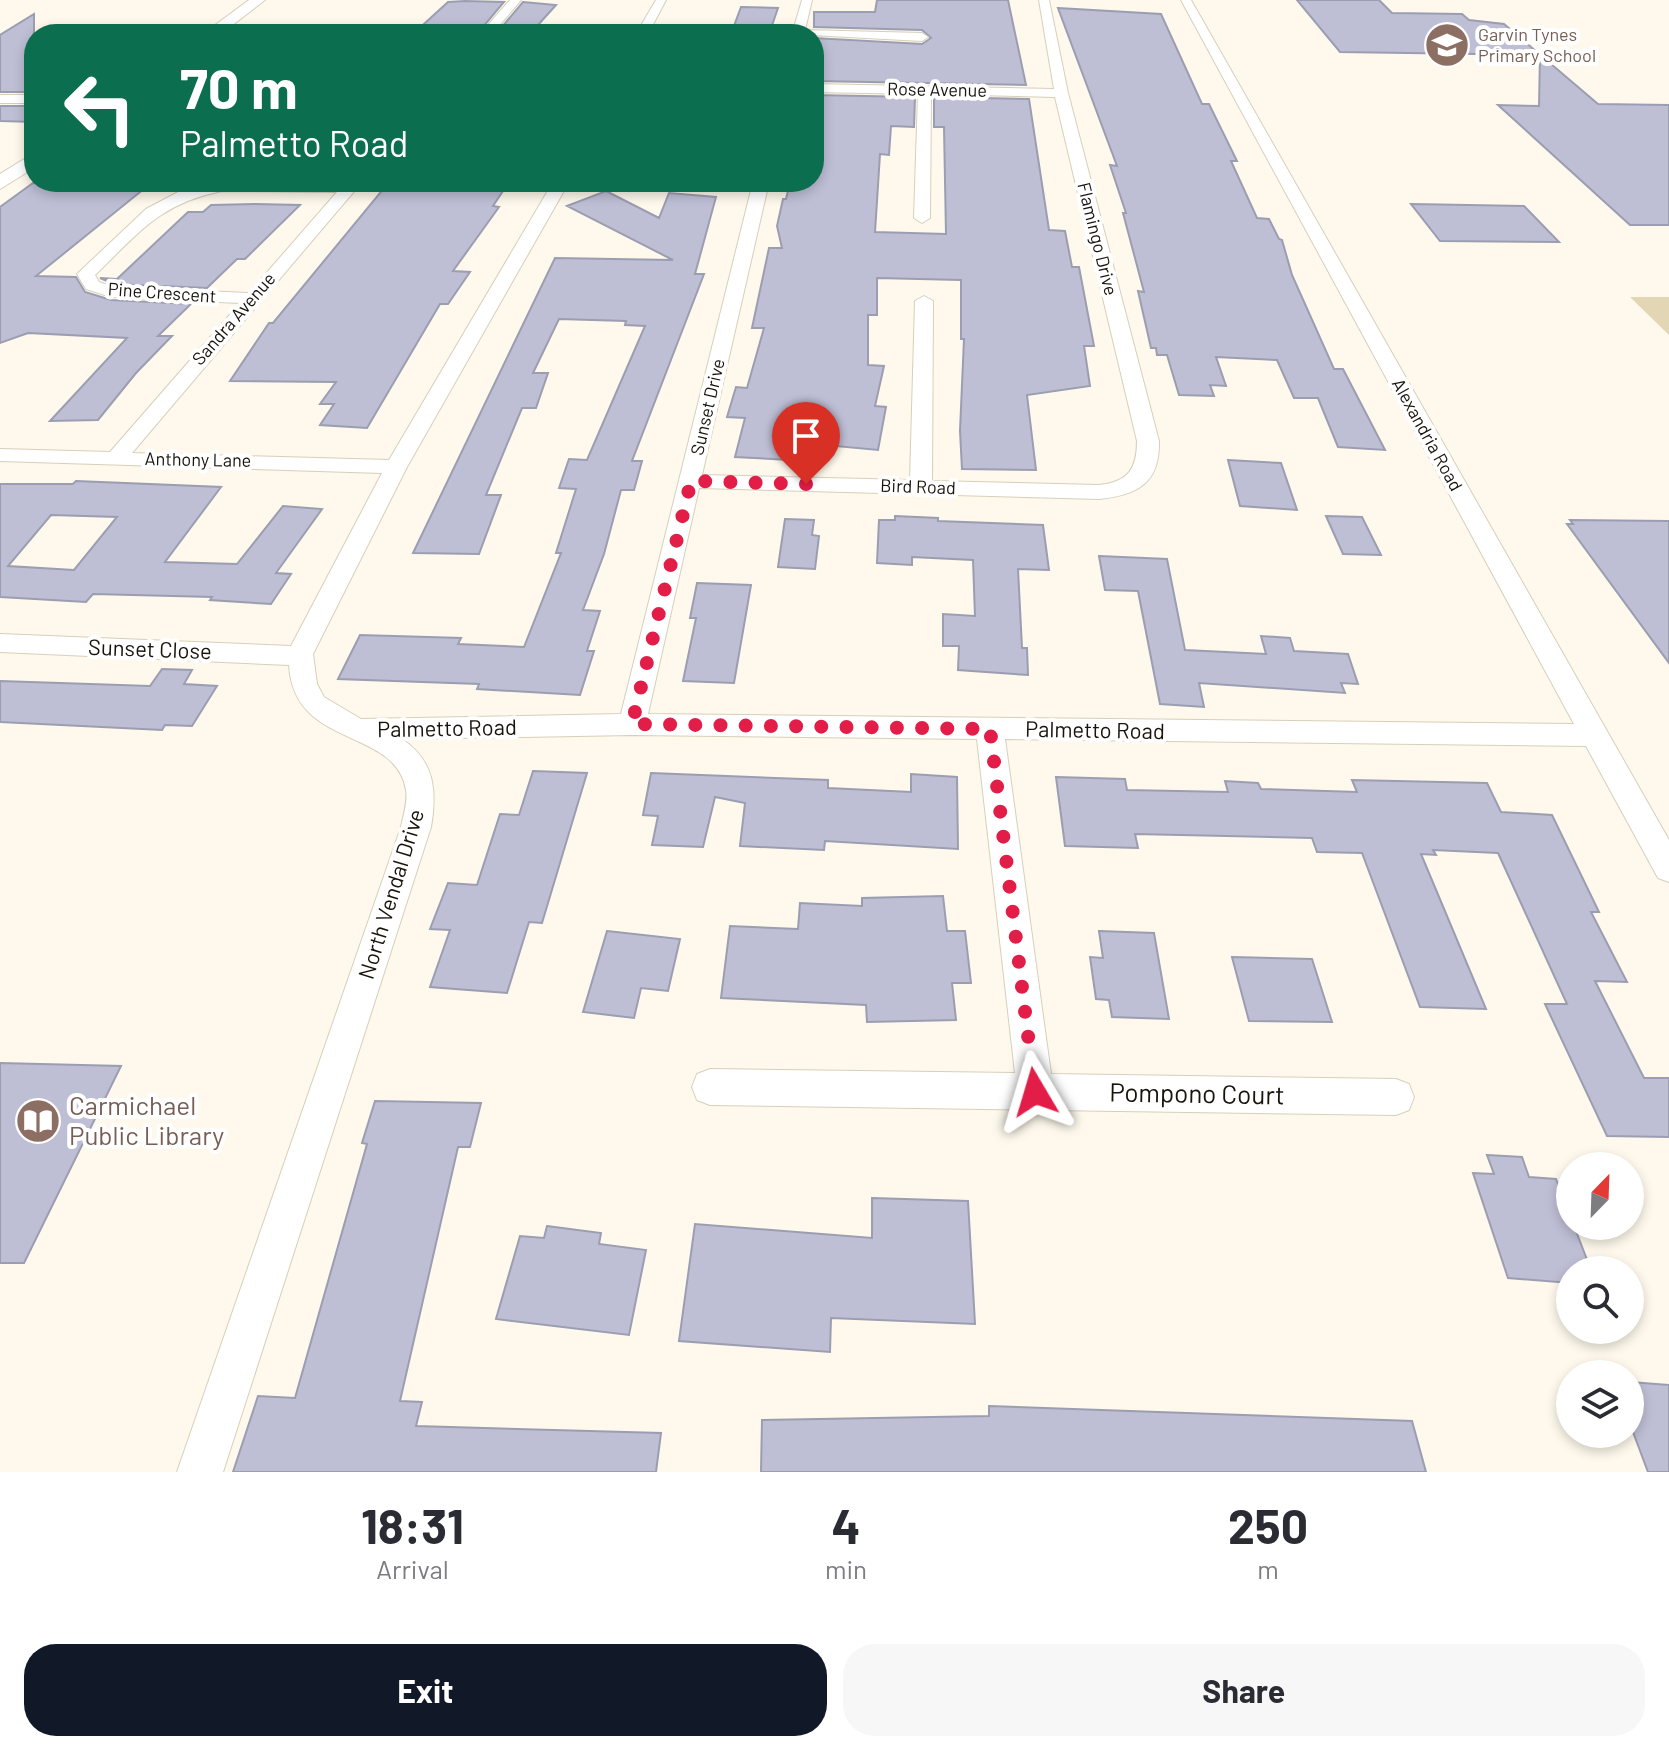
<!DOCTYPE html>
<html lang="en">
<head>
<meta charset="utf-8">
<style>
  :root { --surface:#fff; --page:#f7f7f7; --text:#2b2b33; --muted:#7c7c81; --accent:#111827 }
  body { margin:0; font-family:Barlow,sans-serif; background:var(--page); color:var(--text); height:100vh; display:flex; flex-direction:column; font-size:30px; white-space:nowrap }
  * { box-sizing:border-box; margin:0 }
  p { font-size:26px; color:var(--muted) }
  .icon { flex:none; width:44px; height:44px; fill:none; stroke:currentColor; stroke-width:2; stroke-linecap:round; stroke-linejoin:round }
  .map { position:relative; height:1472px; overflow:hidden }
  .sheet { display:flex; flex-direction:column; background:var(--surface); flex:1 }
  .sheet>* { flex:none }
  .top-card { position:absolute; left:24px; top:24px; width:800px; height:168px; border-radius:32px; box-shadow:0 4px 12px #0003; background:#0b6e4f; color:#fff; overflow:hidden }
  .needle { width:52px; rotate:23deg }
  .buttons { position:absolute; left:1556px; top:1152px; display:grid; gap:16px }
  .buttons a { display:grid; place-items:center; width:88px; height:88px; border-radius:50%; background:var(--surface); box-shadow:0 4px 12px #0003; font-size:40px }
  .pin { position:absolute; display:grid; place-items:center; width:68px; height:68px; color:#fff; margin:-82px -34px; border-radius:50% 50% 50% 0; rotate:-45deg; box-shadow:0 0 8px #0007 }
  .pin .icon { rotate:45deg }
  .me { position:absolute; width:88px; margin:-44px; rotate:353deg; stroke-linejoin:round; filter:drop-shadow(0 0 6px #0008) }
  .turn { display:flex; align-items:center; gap:28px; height:168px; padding:0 24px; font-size:36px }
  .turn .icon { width:104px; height:104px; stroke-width:2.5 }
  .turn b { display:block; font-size:56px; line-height:68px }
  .eta { display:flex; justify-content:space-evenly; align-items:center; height:136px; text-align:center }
  .eta b { font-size:48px; font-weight:700; line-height:56px }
  .primary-button { display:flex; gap:16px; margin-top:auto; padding:16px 24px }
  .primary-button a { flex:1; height:92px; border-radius:32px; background:var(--accent); color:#fff; font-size:32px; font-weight:700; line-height:92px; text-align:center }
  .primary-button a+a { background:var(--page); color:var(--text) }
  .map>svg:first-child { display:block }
  .green { fill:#e3d6b5 }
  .building { fill:#bebfd5; stroke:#9b9db1; stroke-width:2; fill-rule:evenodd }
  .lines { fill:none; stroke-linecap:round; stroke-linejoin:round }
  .minor-casing { stroke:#d7cfba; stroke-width:2 }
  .tertiary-casing { stroke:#d7cfba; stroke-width:2 }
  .minor { fill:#fff; fill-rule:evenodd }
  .tertiary { fill:#fff; fill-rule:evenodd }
  .route { stroke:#e11d48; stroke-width:14; stroke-dasharray:0 25.2 }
  .labels { text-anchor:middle; stroke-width:8; stroke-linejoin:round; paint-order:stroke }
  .far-education-label { font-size:18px; fill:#785e54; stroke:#fff; text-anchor:start }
  .far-street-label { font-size:18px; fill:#17140c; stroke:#fff }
  .street-label { font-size:22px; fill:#17140c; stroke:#fff }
  .near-street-label { font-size:26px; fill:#17140c; stroke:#fff }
  .near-education-label { font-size:26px; fill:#785e54; stroke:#fff; text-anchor:start }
</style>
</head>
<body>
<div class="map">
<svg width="1669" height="1472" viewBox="0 0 1669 1472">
  <rect width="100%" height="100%" fill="#fef9ec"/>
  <!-- green -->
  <path class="green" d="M1630 297H1669V335Z"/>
  <!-- building -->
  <path class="building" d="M877 0H1008L1026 85 814 81V38L922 44 931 38 922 30 814 27V12H875Z
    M1297 0H1379L1392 13 1462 14 1469 20 1504 24 1598 104 1669 105V225H1630L1498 105 1539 106 1540 55 1340 52Z
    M465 1 504 2 477 34H413L448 2Z
    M523 2 556 5 530 34H496Z
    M741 7 778 8 769 34H731Z
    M1058 8 1161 14 1202 104H1209L1237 161H1231L1257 218 1269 219 1279 239 1282 240 1292 275 1334 369H1343L1385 450 1338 447 1318 398H1294L1277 360 1216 357 1226 386 1210 385 1214 396 1179 395 1167 355H1157L1156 348H1151L1138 291 1144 292 1123 213H1126L1110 165 1117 166Z
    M34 14V92H0V35Z
    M814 95 915 97 914 127 891 126 889 155 880 154 875 232 946 234 944 127H934V97L1029 99 1049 230 1065 231 1072 267H1079L1094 346H1084L1090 386 1027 395 1036 470 962 469 960 431 964 339H961V280L877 278V315H868V365L884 366 875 406 886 407 878 450 793 442 790 460 735 457 745 418 727 417 736 387 747 388 764 328H752L769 248H782L777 226 783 199H786L790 182H814Z
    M0 106H34V122L0 121Z
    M389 182H509L493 206 499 207 453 271 470 272 448 304H440L367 428 320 425 334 404H320L336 382 230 381 269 323H273Z
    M33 183 150 184 36 276 76 277 85 292 111 300 191 304 158 336H172L136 373 98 420 50 421 127 338 28 333 0 343V207Z
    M606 191 659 218 669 193 716 197 695 274H704L632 461H642L634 490H621L604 554 583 610 600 611 587 651H594L580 695 477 689 479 684 338 679 360 635 461 638 458 644 524 647 561 553H556L576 489 559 488 569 459 587 460 645 326 625 325 626 321 559 319 533 373H548L536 408H522L486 495H501L479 554 413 553 555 258 673 260 567 206Z
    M255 204 300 205 245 259H237L207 288 114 284 100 278 117 279 188 212H203L211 205Z
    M1411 204 1524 206 1559 242 1440 241Z
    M1228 460 1281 463 1297 510 1240 506Z
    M76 481 221 487 165 562 237 564 283 506 322 509 276 573 291 574 271 604 210 600 212 597 93 594 86 602 0 597V484H73ZM51 515 117 517 74 570 8 566Z
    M895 516 938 518V521L1043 525 1049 570 1018 569 1022 648H1027L1028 675 958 670 959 646H943V614L975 616 973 560 912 557V565L877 563 879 520H895Z
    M1326 516 1362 517 1381 555 1343 554Z
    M785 519 814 520 812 535 819 536 815 569 778 567Z
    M1570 520 1669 521V663L1567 524H1573Z
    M1099 556 1167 559 1185 650 1266 654 1261 636 1290 638 1294 651 1348 654 1358 684 1341 683 1345 693 1199 683 1204 707 1160 704 1138 591 1105 590Z
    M697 583 751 585 734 683 683 681 696 618H690Z
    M162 669 192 670 184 684 217 686 192 726 165 725 162 730 0 722V681L150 686Z
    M533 771 587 773 542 923 529 922 507 993 430 987 450 930 430 929 448 883 477 885 500 814 519 815Z
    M651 773 828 780V788L911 792V774L957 777 958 849 825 841 824 850 740 846 745 803 715 797 703 847 652 845 658 816 643 815Z
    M1056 777 1125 779 1127 790 1228 792 1225 781 1258 783 1261 789 1357 792 1352 780 1487 783 1501 812 1552 815 1599 912H1591L1627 982 1595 981 1644 1078H1669V1137L1607 1136 1545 1004H1567L1498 853 1433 850 1436 855 1421 854 1486 1009 1420 1007 1362 853 1317 852 1312 838 1135 834 1138 848 1065 846Z
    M943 896 947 931H965L971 983H952L956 1020 867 1022 866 1005 721 998 730 926 798 929 800 903 862 906V898Z
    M607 931 680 939 668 991 641 988 634 1018 583 1012Z
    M1099 931 1154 933 1169 1019 1112 1017 1109 1000 1096 999 1090 957 1103 958Z
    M1232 957 1312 959 1332 1022 1249 1021Z
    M0 1063 121 1066 24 1263H0Z
    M375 1101 481 1103 470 1147H458L400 1401 422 1402 416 1426 661 1433 656 1472H233L258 1396 295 1398 367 1144 362 1143Z
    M1487 1155 1522 1157 1529 1177 1556 1179 1570 1215V1226H1574L1591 1270H1570V1283L1508 1278 1473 1173 1494 1174Z
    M872 1198 968 1201 975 1324 831 1318 830 1352 679 1341 695 1224 872 1238Z
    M547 1226 601 1233 599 1244 646 1250 629 1335 496 1319 520 1236 544 1238Z
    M1630 1382 1669 1385V1472H1648L1630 1424Z
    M989 1406 1412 1421 1426 1472H761L762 1420 989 1416Z"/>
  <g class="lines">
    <!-- minor casing -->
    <g class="minor-casing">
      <path id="minor" d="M510 0H521L492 34H480Z
        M656 0H666L648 34H636Z
        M802 0H812L805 30 922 33 928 37 922 41 792 34Z
        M1039 0H1049L1068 93 1159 441C1160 483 1138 495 1099 499L699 488 648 714 1574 724 1181 0H1191L1669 840V882L1658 878 1586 746 1005 739 1051 1074 1396 1079 1409 1084 1414 1097 1409 1110 1396 1115 710 1105 697 1100 692 1087 697 1074 710 1069 1015 1073 977 739 632 735 402 739C435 761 437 791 431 827L223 1472H177L401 827C403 816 408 802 406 790 395 726 294 750 289 665L0 652V634L291 646 382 473 0 461V449L110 452 240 303 111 297 86 289 77 274 146 209 180 191 219 182H362L132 453 389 460 553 182H569L407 467 313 654 317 684 324 697 361 719 621 714 753 182H769L702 475 910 480 915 301 924 296 933 301 932 481 1099 485C1128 482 1137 469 1137 441L1055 97 931 94 930 218 922 223 914 218 918 94 814 92V84L1054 89ZM222 191 337 192 249 293 113 287 99 282 95 275C140 232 159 204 222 191Z
        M0 95H34V103H0Z"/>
    </g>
    <!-- tertiary casing -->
    <g class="tertiary-casing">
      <path id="tertiary" d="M249 0H265L221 34H203Z
        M34 153V168L0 189V174Z"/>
    </g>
    <!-- minor -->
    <use href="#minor" class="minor"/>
    <!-- tertiary -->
    <use href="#tertiary" class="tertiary"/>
  </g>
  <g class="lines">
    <!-- route -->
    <path class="route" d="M806 484 691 481 632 724 990 729 1035 1092"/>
  </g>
  <!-- icons -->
  <defs>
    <g id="school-disc" transform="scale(2.3)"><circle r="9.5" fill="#8d6e63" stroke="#fff"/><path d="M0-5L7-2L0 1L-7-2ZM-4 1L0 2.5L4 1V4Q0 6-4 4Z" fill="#fff"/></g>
    <g id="library-disc" transform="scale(2.3)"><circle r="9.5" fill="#8d6e63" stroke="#fff"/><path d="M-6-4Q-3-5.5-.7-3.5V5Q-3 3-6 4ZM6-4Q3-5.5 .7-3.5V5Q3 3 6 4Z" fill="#fff"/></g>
  </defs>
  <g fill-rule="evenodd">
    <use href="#school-disc" x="1447" y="45"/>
    <use href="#library-disc" x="38" y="1121"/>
  </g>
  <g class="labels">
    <!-- far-education labels -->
    <g class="far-education-label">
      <text x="1478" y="41">Garvin Tynes<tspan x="1478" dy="21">Primary School</tspan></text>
    </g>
    <!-- far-street labels -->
    <g class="far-street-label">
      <text transform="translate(937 90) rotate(1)" y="6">Rose Avenue</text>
      <text transform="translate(1097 239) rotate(76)" y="6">Flamingo Drive</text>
      <text transform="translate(162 293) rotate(4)" y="6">Pine Crescent</text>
      <text transform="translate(234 319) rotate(-49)" y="6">Sandra Avenue</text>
      <text transform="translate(708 407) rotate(-77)" y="6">Sunset Drive</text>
      <text transform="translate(1427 435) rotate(61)" y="6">Alexandria Road</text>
      <text transform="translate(198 460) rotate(1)" y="6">Anthony Lane</text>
      <text transform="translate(918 487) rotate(2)" y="6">Bird Road</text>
    </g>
    <!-- street labels -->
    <g class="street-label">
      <text transform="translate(150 649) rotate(2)" y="8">Sunset Close</text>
      <text transform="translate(447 728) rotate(-1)" y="8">Palmetto Road</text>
      <text transform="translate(1095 730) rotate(1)" y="8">Palmetto Road</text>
      <text transform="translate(391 894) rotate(-73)" y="8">North Vendal Drive</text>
    </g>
    <!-- near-street labels -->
    <g class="near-street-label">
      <text transform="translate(1197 1094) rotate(1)" y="9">Pompono Court</text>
    </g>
    <!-- near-education labels -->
    <g class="near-education-label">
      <text x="69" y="1115">Carmichael<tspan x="69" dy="30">Public Library</tspan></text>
    </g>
  </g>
</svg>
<div class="buttons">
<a><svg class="needle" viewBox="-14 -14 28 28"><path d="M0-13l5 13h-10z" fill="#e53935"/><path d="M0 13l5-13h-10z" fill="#7c7c81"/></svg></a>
<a><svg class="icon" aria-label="search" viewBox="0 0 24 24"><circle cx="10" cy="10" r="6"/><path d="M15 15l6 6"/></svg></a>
<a><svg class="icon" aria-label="layers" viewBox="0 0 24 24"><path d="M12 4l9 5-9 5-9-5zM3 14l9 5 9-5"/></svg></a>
</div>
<div class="pin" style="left:806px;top:484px;background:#d93025"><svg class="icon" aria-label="arrive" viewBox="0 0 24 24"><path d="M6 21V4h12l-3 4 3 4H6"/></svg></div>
<svg class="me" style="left:1035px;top:1092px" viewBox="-20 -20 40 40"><path d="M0-17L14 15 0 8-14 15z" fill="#e11d48" stroke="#fff" stroke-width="4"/></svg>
<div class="top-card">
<div class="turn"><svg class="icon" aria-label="left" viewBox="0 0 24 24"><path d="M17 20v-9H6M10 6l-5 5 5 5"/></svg><div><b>70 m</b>Palmetto Road</div></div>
</div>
</div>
<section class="sheet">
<div class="eta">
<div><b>18:31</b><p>Arrival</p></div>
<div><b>4</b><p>min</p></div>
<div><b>250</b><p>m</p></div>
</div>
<div class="primary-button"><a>Exit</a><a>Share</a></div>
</section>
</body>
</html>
